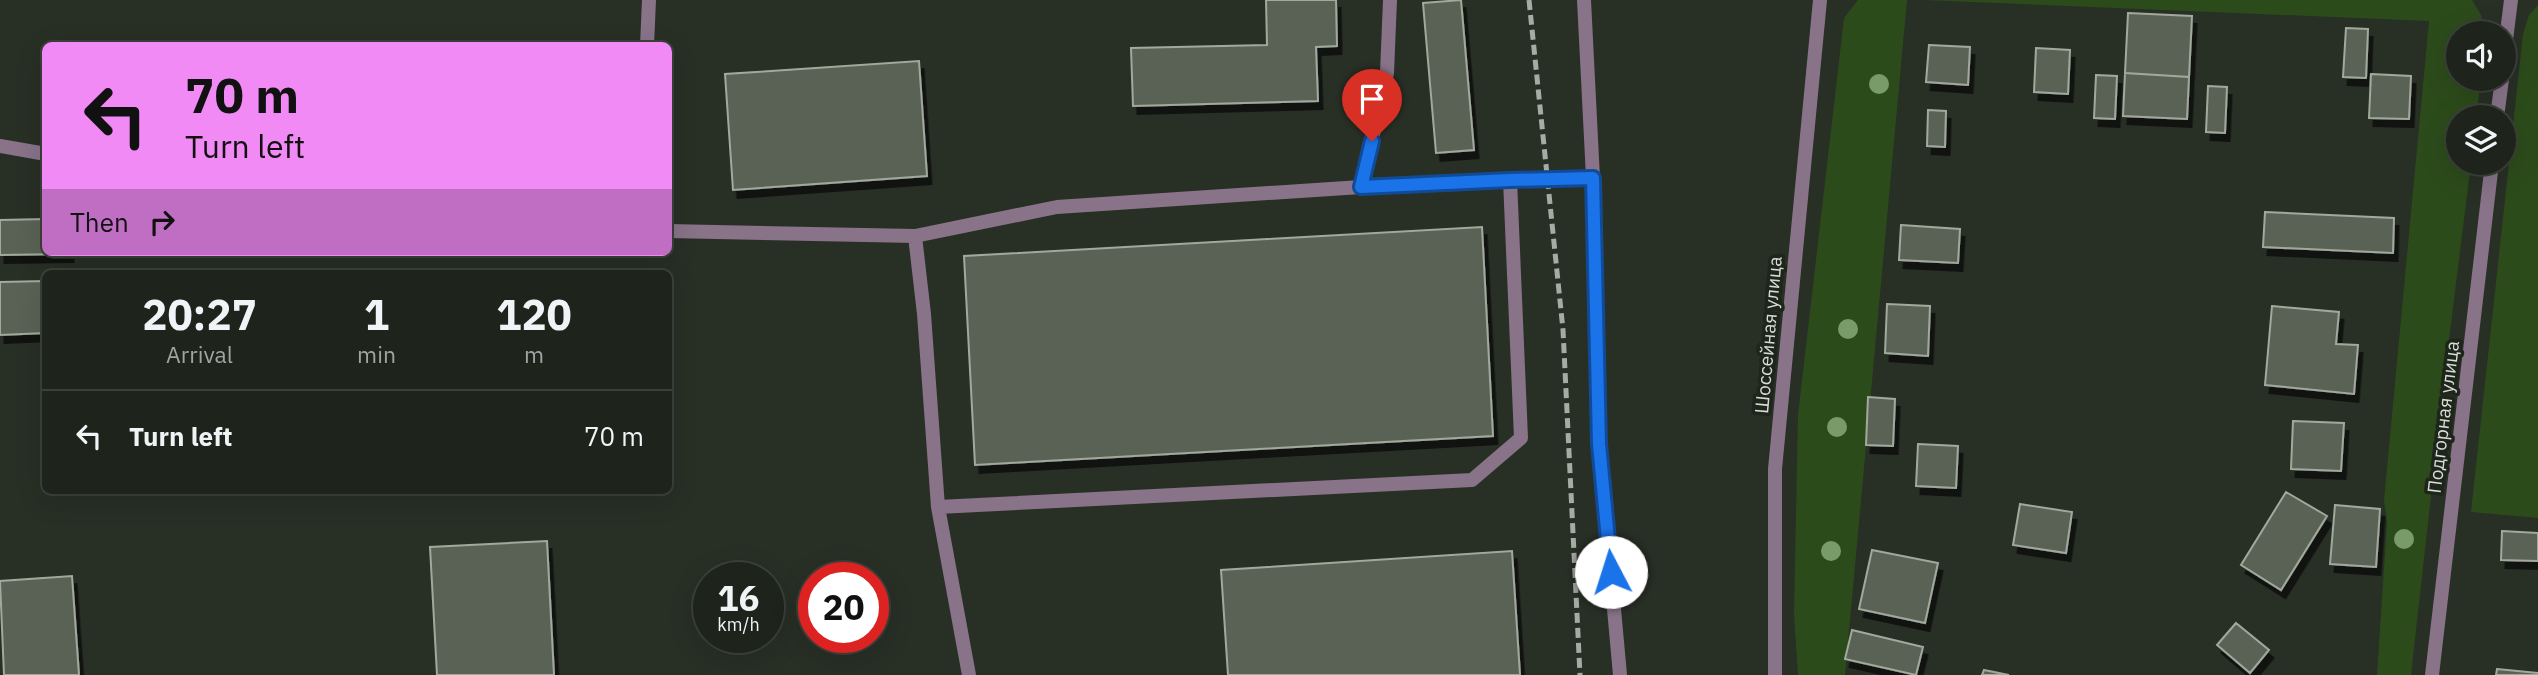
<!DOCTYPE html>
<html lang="en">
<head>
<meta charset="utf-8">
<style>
  :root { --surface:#1e231c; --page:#262b25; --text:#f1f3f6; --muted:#a1a4a3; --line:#3c403b }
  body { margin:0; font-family:"IBM Plex Sans",sans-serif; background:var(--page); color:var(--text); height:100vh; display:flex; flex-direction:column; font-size:26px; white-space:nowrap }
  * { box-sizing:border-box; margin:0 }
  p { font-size:23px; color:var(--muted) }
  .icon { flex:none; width:38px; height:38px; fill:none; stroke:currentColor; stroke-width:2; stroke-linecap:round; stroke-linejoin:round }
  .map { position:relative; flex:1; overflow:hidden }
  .panel { position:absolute; left:42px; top:270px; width:630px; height:224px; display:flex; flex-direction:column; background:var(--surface); border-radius:10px; box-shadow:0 7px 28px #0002,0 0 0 2px var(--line) }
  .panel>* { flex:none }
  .banner { position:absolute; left:42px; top:42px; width:630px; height:214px; border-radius:10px; box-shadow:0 7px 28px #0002,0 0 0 2px var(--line); background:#f18af4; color:#111; overflow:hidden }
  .fabs { position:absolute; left:2446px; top:21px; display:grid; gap:14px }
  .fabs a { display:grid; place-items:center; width:70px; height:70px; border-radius:50%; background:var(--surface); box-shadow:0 7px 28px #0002,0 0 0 2px var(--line); font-size:35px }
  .speed { position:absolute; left:693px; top:562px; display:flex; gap:14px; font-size:35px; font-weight:700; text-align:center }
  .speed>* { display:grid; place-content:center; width:91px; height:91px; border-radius:50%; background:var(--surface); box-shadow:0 7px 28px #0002,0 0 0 2px var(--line); line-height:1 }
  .speed small { font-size:18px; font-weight:400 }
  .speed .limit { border:10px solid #d22; background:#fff; color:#111 }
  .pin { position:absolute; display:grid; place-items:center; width:60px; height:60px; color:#fff; margin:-72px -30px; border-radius:50% 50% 50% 0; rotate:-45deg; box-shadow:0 0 7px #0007 }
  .pin .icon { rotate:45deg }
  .me { position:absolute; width:77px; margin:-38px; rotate:355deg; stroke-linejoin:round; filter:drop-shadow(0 0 5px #0008) }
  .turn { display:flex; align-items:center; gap:24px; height:147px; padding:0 28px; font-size:32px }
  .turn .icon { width:91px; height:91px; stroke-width:2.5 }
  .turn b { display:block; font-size:49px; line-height:60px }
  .then { display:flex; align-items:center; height:66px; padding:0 28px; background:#0003; gap:14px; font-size:26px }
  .eta { display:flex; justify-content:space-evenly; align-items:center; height:119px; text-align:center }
  .eta b { font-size:42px; font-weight:700; line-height:49px }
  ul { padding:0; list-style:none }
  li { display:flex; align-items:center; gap:21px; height:91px; padding:0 28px; border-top:2px solid var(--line) }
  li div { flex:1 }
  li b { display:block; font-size:26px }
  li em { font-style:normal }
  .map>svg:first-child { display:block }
  .green { fill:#2c4b1b }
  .building { fill:#5a6257; stroke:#a1a99d; stroke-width:2; filter:url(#shadow) }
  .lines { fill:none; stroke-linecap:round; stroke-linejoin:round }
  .lane { stroke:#887388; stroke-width:14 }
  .street { stroke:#887388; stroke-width:14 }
  .rail { stroke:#a6aba3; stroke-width:5; stroke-dasharray:10 5; stroke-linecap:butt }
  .tree { fill:#799a69 }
  .route-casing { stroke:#114b97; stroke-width:18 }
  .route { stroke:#1a73e8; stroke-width:12 }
  .labels { text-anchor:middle; stroke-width:7; stroke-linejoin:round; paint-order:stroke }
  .street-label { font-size:19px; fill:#d8dcd6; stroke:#1e251b }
</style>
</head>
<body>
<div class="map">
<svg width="2538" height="675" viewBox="0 0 2538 675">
  <defs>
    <filter id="shadow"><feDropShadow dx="4.5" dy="8" stdDeviation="0" flood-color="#0009"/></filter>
  </defs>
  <rect width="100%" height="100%" fill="#282f25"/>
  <!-- green -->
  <path class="green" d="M1858 0H1907L1845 675H1798L1794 614 1798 415 1844 18Z
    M1923 0H2472L2481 15 2484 33H2459V79H2481L2476 117H2459V163H2471L2443 388 2411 675H2377L2387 523 2384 500 2429 21Z
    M2538 5V518L2471 512 2523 34 2529 15Z"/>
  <!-- building -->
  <path class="building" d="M1266 0H1336L1337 46 1316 47 1318 101 1133 106 1131 48 1267 45Z
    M1461 0 1474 150 1436 153 1423 3Z
    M2128 13 2192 16 2189 77 2125 73Z
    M2346 28 2368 29 2366 78 2343 77Z
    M1929 45 1970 47 1968 85 1926 82Z
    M2036 48 2070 50 2068 94 2034 92Z
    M919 61 927 176 733 190 725 74Z
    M2125 73 2189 77 2187 119 2123 116Z
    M2371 74 2411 76 2409 119 2369 118Z
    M2096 75 2117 76 2115 119 2094 118Z
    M2208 86 2227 87 2225 133 2206 132Z
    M1928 110 1946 111 1945 147 1927 146Z
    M2265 212 2394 218 2393 253 2263 247Z
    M46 219V252H69V254L0 255V220Z
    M1901 225 1960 229 1958 263 1899 260Z
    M1482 227 1493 436 975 465 964 256Z
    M46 281V333L0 335V282Z
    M1887 304 1930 306 1928 356 1885 353Z
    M2272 306 2339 312 2336 344 2358 345 2354 394 2265 385Z
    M1868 397 1895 399 1893 446 1866 445Z
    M2293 421 2344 423 2341 471 2291 469Z
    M1918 444 1958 446 1956 488 1916 486Z
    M2286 492 2327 516 2281 590 2241 565Z
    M2020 504 2072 512 2066 553 2013 545Z
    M2335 505 2380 509 2376 567 2330 564Z
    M2502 531 2538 533V561L2501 560Z
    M547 541 554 675H437L430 547Z
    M1872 550 1938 563 1925 623 1859 609Z
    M1512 551 1520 675H1228L1221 570Z
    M72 576 79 675H4L0 581Z
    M2236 623 2269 650 2250 673 2217 645Z
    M1852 630 1923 647 1916 675 1845 659Z
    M2497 669 2538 673V675H2496Z
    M1984 670 2009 675H1982Z"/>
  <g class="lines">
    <!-- lane -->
    <path class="lane" d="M1584 0 1593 178 1599 444 1620 675
      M647 46 649 0
      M0 146 46 154
      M1361 187 1387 73 1390 0
      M668 231 915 236 1057 207 1361 187 1593 178
      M915 236 924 314 938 507 969 675
      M938 507 1472 480 1521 438 1510 180"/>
    <!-- street -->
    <path class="street" d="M2504 56 2511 0
      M2497 117 2502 79
      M1775 675V469L1820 0
      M2432 675 2492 163"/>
    <!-- rail -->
    <path class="rail" d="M1529 0 1563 330 1580 675"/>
  </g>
  <!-- trees -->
  <g class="tree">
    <circle cx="1879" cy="84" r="10"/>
    <circle cx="1848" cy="329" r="10"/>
    <circle cx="1837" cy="427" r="10"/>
    <circle cx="2404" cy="539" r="10"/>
    <circle cx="1831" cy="551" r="10"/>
  </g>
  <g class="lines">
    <!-- route casing -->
    <g class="route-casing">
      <path id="route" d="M1372 141 1361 187 1510 180 1593 178 1599 444 1611 572"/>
    </g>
    <!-- route -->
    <use href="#route" class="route"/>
  </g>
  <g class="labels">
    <!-- street labels -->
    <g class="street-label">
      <text transform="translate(1768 335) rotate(-85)" y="7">Шоссейная улица</text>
      <text transform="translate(2443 417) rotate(-83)" y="7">Подгорная улица</text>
    </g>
  </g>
</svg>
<div class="fabs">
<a><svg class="icon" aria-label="sound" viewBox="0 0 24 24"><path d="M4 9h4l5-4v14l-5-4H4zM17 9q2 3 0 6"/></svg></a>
<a><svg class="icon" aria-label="layers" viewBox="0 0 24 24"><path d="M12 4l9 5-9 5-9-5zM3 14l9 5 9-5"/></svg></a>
</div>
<div class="speed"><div>16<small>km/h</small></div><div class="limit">20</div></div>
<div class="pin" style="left:1372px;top:141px;background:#d93025"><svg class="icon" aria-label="arrive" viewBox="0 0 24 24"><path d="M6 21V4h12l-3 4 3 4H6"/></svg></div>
<svg class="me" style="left:1611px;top:572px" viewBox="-20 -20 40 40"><circle r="19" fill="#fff"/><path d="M0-13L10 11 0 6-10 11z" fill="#1a73e8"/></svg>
<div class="banner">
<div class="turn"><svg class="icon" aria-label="left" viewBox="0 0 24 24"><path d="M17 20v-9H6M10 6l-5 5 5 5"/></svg><div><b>70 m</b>Turn left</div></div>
<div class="then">Then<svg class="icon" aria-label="right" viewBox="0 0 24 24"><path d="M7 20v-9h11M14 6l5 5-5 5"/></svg></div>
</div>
<section class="panel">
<div class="eta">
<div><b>20:27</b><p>Arrival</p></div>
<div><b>1</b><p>min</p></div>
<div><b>120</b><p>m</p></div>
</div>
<ul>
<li><svg class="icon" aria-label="left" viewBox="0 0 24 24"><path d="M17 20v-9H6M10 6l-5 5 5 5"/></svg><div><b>Turn left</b></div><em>70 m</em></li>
</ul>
</section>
</div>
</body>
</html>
